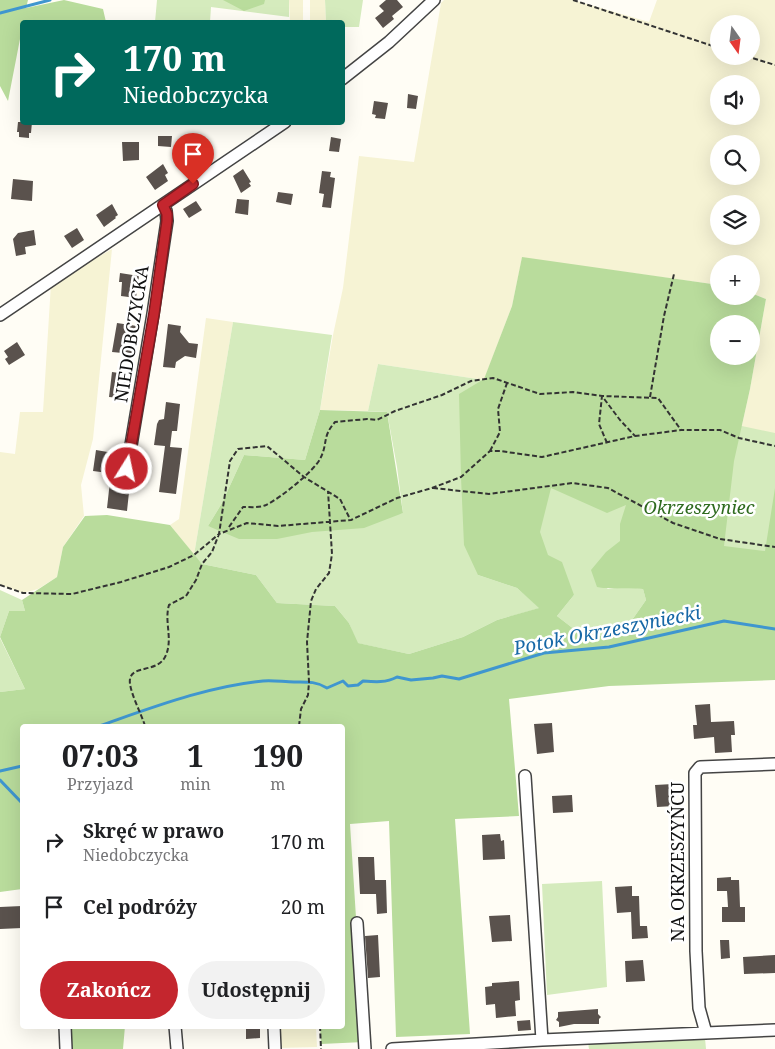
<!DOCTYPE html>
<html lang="pl">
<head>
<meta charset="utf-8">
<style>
  :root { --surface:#fff; --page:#f2f2f2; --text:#202124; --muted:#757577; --accent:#c4262e }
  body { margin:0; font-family:"Noto Serif",serif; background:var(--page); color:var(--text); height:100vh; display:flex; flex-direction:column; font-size:19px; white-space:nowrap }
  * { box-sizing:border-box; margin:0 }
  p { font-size:16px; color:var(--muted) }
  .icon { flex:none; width:28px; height:28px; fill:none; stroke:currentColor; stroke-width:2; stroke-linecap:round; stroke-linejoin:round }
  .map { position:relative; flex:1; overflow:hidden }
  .details { position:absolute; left:20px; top:724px; width:325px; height:305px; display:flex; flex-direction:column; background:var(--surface); border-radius:5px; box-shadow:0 5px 20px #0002 }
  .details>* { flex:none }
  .banner { position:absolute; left:20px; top:20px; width:325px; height:105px; border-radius:5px; box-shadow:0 5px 20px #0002; background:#00695c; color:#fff; overflow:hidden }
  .needle { width:32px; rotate:166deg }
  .buttons { position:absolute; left:710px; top:15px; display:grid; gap:10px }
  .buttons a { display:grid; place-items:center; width:50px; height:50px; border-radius:50%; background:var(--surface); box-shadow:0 5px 20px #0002; font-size:25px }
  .pin { position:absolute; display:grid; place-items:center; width:42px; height:42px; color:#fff; margin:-51px -21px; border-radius:50% 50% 50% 0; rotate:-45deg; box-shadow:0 0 5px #0007 }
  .pin .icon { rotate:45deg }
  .me { position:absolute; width:55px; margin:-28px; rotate:10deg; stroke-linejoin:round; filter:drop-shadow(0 0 4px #0008) }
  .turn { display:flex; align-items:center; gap:18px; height:105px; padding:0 20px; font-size:22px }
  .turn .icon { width:65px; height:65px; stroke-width:2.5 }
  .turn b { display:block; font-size:35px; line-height:42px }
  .eta { display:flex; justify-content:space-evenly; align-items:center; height:85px; text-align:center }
  .eta b { font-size:30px; font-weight:700; line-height:35px }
  .button { display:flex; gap:10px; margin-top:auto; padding:10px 20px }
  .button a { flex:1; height:58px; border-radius:30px; background:var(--accent); color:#fff; font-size:20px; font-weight:700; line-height:58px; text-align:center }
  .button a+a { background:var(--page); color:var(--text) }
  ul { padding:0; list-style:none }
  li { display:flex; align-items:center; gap:15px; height:65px; padding:0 20px }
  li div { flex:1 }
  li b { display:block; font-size:19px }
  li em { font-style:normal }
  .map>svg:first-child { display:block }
  .farmland { fill:#f6f3d4; fill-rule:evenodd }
  .green { fill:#d5ebbd }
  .forest { fill:#b9dc9c; fill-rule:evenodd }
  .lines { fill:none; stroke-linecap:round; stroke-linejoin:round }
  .stream { stroke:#3f96cf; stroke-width:3 }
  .building { fill:#5a524d }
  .minor-casing { stroke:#444; stroke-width:14 }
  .path { stroke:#333; stroke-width:2; stroke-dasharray:5 2.5; stroke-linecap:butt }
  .minor { stroke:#fff; stroke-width:11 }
  .route-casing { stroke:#7f191e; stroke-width:12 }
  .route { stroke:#c4262e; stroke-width:9 }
  .labels { text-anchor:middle; stroke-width:5; stroke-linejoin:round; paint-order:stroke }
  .street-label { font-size:18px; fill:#111; stroke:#fff }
  .park-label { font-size:18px; font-style:italic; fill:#2f6b1f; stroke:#fff }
  .water-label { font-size:19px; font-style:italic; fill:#1768a6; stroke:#fff }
</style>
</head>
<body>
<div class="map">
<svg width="775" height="1049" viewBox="0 0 775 1049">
  <rect width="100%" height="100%" fill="#fffdf5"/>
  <!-- farmland -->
  <path class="farmland" d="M289 0H303V22H290Z
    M310 0H325L326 22H310Z
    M444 0H573L649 22 657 0H775V488L734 461 750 389 766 299 751 293V264H719V285L522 258 512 306 484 380 378 364 368 411 320 410 333 335 343 288 359 156 414 162 441 3ZM719 24H751V56H719ZM719 84H751V116H719ZM719 144H751V176H719ZM719 204H751V236H719Z
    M112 249 93 439 81 485 84 516 63 547 57 577 38 589 23 593 0 585V452L15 454 20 412H43L51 284Z
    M206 318 233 322 194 555 170 525 179 519Z
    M278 1026H316L317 1047 279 1048Z"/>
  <!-- green -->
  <path class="green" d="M157 0H289V17L211 7 210 22H155Z
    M325 0H363L359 27H343L342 22H324H326Z
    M233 322 332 335 320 410 305 460 244 455 222 503 208 526 273 539 403 513 397 467 387 412 368 411 378 364 484 380 478 575 517 588 540 608 497 620 463 637 409 654 357 643 349 623 335 606 277 603 256 575 202 564 194 555Z
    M709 419 775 433V585L612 583 607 589 628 587 643 589 646 600 632 620 603 636 579 633 557 616 574 595 516 579 519 477Z
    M0 590 22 600 25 611H9L0 637Z
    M0 638 25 689 0 692Z
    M602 881 607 987 547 995 542 884Z
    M705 1038 706 1049H589L588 1043Z"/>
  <!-- forest -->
  <path class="forest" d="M0 0H28L26 8 64 0 103 9 106 22H22V39H20L8 101 0 86Z
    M223 0H265L264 4 244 11Z
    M522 257 719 285V296H751V293L766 299 750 389 734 461 724 546 765 551 775 488V680L609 686 509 699 519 816 455 819 470 1034 396 1037 389 821 350 824 364 1042 321 1044 320 1026H342V726H22V889L0 892V692L25 689 0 637 9 611H25L22 600 57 577 63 547 85 516 107 515 170 525 202 564 256 575 277 603 335 606 349 623 358 643 409 654 463 637 497 620 539 608 517 588 478 575 464 545 461 477 459 394 484 379 512 306ZM719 324H751V356H719ZM551 488 607 513 626 505 620 524V541L606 552 591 570 597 587C612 590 626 587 643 589L646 600 632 620 603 636 579 633 557 616 574 595 562 562 548 555 540 532Z
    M320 410 387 412 403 513 364 528 312 532 277 539H239L208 526 222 503 244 455 305 460Z
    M71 1026H125L123 1049H71Z"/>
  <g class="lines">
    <!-- stream -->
    <path class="stream" d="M0 13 50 0
      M99 726C151 708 208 686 263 681 273 680 284 682 294 682 306 682 316 681 327 688L343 681 348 686 358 685 363 681C375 682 386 683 397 677L411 680 433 678 442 676 459 679 544 653 609 647 724 621 775 629
      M0 771 22 766
      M0 780 22 803"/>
  </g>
  <!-- building -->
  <path class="building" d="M386 0H397L403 7 392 16 394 19 383 28 375 18 384 11 379 6Z
    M408 94 418 96 416 109 407 108Z
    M374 101 388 103 385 119 375 118 376 115 372 114Z
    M18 122H32L31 133H29V138L19 137V132H17Z
    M158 136H172L171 147 158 146Z
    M331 137 341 139 339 152 329 151Z
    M122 142H139V160L123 161Z
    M163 164 168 173 165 175 168 181 155 190 146 177Z
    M243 169 251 182 249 183 251 186 241 193 233 176Z
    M322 171 331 172 330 177 335 178 331 208 322 207 324 194 319 193Z
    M13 179 33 181 32 201 11 199Z
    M278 192 293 194 291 205 276 202Z
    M237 199 249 200 248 215 235 213Z
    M196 201 202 210 189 218 183 209Z
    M112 204 118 215 115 217 116 218 104 227 96 215Z
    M77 228 84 240 72 248 64 236Z
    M34 230 36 245 25 247 26 254 16 256 13 239 18 233Z
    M120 273 139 276 136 298 121 296 122 282H119Z
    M117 323 137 326 133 354 112 352Z
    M168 324 181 326 180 332 189 343 198 344 196 358 185 356 176 362 175 368 163 367Z
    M17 342 25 355 9 365 5 359 8 357 4 351Z
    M112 372 126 374 125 388 122 387 121 398 109 397Z
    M166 402 180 404 177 431H172L170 447 182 448 176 494 159 492 165 446 154 445 157 424 159 420 164 419Z
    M96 450 119 454 116 474 93 471Z
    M110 481 130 483 127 511 107 508Z
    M710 704 711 722 734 721 735 735H731L732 752 715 753 714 737 694 739 693 725H697L695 705Z
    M552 723 554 752 537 754 534 724Z
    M673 784 674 806 657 807 655 785Z
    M572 795 573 812 553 813 552 796Z
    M500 834 501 841 504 840 505 859 483 860 482 835Z
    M358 857H374L375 880H386L387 913 377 914 376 894H360Z
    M731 877V880H739L740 907H745V922H722V907H728L727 891H717V878Z
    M632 886V896H639L640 926H647L648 938 632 939 631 912 617 913 615 887Z
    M22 906V928L0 929V907Z
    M510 915 512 941 492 942 489 916Z
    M378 935 380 977 368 978 365 936Z
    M720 940H729L730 958 721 959Z
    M775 955V973L744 974 743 957Z
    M643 960 645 981 626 982 625 961Z
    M519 981 520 1000 515 1001 516 1016 496 1018 495 1004 486 1005 485 987 492 986V983Z
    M598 1009V1014L601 1017 599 1019V1024H574L559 1027V1022L556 1020 558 1017V1012Z
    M530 1020 531 1030 518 1031 517 1021Z
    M246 1026H260V1038L246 1039Z"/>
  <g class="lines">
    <!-- minor casing -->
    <g class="minor-casing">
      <path id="minor" d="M342 79 389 42 434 0
        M0 315 285 122
        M127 469 153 314 167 221 166 211 163 205
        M525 776 542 1040
        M357 923 365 1049
        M65 1026 66 1049
        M175 1026 177 1049
        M274 1026 275 1049
        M706 1033 699 1008 696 951 695 773 700 767 775 764
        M392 1049 542 1040 775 1030"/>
    </g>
    <!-- path -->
    <path class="path" d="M573 0 719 48
      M746 56 775 65
      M650 397 664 316 674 274
      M607 443 599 424 602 396 620 420 635 436
      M490 451 500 432 498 409 507 383
      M433 488 489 494 572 483 608 488 673 523 720 539 775 547
      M229 527 243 507C250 507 259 508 266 505 279 499 316 470 321 457 328 442 322 437 335 422L367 419 377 420 395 411 442 395 471 381 493 378 540 394 573 392 602 396 658 398 681 430
      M0 585 23 593 72 594 121 582 169 567 194 555 219 534 230 461 238 449 267 446 304 477 340 499 350 519
      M145 726C142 715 128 689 130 679 132 665 159 673 166 655 173 638 164 622 169 605L186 596 196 580 202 564 212 552 219 534 247 523 278 526 351 520 397 498 432 488 461 477 490 451H500L542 457 635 436 681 430H720L739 438 775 446
      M299 726 301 709 308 695 309 682 307 642 311 601 316 589 329 573 332 554 328 491
      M320 1026 321 1049"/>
    <!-- minor -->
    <use href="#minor" class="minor"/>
  </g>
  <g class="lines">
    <!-- route casing -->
    <g class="route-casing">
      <path id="route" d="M127 469 154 314 167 221V214L163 205 193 184"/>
    </g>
    <!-- route -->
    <use href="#route" class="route"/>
  </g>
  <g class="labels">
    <!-- street labels -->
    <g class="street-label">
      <text transform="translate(132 334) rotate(-81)" y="6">NIEDOBCZYCKA</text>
      <text transform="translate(678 862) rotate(-90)" y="6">NA OKRZESZYŃCU</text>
    </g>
    <!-- park labels -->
    <g class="park-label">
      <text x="699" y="514">Okrzeszyniec</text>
    </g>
    <!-- water labels -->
    <g class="water-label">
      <text transform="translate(607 630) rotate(-11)" y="7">Potok Okrzeszyniecki</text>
    </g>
  </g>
</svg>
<div class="buttons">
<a><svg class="needle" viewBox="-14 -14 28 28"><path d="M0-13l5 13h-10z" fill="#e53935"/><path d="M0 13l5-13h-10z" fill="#757577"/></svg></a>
<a><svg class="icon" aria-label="sound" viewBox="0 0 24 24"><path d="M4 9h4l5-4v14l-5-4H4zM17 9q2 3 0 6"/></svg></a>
<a><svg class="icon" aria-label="search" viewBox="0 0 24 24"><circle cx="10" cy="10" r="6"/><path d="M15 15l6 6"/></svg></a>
<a><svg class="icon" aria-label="layers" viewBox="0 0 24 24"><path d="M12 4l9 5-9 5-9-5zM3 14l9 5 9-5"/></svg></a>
<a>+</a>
<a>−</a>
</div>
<div class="pin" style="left:193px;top:184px;background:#d93025"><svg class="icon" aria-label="arrive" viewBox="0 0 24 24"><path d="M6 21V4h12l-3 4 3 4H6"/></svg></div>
<svg class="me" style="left:127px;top:469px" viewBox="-20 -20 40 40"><circle r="17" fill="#c4262e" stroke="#fff" stroke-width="3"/><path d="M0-11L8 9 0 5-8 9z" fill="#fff"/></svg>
<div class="banner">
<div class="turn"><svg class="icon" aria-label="right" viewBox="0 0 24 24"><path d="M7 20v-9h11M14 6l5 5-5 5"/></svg><div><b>170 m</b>Niedobczycka</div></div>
</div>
<section class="details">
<div class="eta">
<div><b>07:03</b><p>Przyjazd</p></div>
<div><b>1</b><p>min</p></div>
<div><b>190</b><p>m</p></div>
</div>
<ul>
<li><svg class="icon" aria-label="right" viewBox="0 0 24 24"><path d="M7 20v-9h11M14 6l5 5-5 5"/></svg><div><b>Skręć w prawo</b><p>Niedobczycka</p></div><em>170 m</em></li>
<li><svg class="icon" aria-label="arrive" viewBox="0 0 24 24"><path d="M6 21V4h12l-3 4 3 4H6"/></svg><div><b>Cel podróży</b></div><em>20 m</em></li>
</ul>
<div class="button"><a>Zakończ</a><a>Udostępnij</a></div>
</section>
</div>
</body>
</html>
